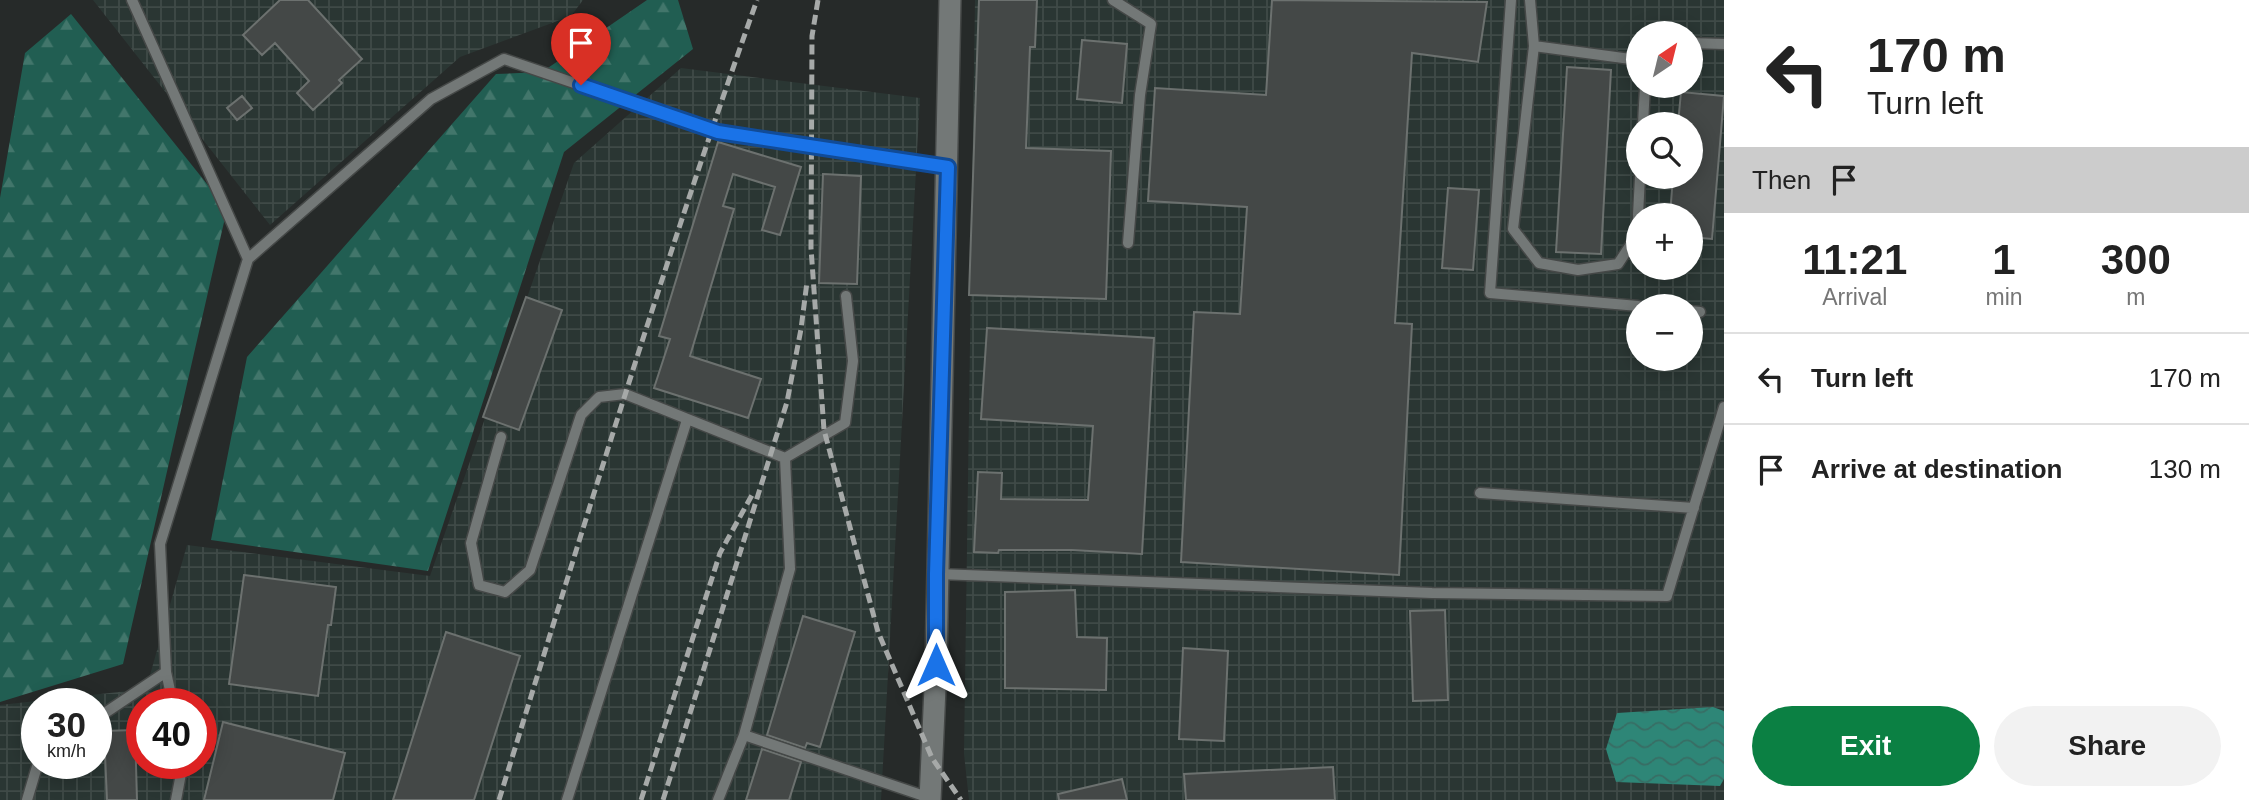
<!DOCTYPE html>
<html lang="en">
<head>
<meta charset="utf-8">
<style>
  :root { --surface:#fff; --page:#f2f2f2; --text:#222; --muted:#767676; --line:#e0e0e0; --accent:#0b8043 }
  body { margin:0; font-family:Arial,sans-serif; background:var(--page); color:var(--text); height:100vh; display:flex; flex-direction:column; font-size:26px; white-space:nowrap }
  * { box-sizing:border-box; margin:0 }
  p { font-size:23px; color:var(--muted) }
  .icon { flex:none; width:38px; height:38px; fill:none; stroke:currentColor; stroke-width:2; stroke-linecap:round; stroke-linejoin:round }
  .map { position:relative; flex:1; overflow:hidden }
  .drawer { display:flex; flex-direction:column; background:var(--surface); width:525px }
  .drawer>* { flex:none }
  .hud { background:#fff; color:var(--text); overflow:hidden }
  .needle { width:46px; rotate:35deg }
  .fabs { position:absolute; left:1626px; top:21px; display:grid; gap:14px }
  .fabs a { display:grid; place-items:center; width:77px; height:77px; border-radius:50%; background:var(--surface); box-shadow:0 4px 18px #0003; font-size:35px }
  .speed { position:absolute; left:21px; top:688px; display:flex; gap:14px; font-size:35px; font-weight:700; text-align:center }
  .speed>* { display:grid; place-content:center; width:91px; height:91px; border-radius:50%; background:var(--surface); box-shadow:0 4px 18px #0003; line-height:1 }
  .speed small { font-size:18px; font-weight:400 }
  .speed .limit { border:10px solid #d22; background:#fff; color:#111 }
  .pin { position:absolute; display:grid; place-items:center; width:60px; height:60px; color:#fff; margin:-72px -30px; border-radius:50% 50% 50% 0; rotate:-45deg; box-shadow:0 0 7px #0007 }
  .pin .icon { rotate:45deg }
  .me { position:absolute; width:77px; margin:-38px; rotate:0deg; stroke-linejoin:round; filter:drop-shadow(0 0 5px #0008) }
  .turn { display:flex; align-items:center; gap:24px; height:147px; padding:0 28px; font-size:32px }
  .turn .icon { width:91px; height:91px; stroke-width:2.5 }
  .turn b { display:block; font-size:49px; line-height:60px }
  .then { display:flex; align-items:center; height:66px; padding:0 28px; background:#0003; gap:14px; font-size:26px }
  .eta { display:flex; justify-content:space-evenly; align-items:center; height:119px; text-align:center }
  .eta b { font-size:42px; font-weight:700; line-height:49px }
  .button { display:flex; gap:14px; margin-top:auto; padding:14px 28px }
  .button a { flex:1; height:80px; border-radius:42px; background:var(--accent); color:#fff; font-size:28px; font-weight:700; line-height:80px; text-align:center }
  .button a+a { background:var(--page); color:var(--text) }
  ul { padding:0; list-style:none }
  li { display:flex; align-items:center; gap:21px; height:91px; padding:0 28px; border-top:2px solid var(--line) }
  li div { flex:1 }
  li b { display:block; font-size:26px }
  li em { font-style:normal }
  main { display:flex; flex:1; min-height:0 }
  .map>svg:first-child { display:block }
  .industrial { fill:url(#industrial-grid); fill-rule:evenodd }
  .forest { fill:url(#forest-firs) }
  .water { fill:url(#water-waves) }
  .building { fill:#444847; stroke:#6c716f; stroke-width:2 }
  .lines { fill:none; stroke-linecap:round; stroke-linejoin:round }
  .lane-casing { stroke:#454847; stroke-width:13 }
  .secondary-casing { stroke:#454847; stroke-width:24 }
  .lane { stroke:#737877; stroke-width:10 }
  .secondary { stroke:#737877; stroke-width:21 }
  .rail { stroke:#a6a9a8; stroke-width:5; stroke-dasharray:10 5; stroke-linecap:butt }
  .route-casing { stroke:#114b97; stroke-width:18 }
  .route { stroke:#1a73e8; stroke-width:12 }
</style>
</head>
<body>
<main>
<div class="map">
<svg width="1724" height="800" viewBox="0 0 1724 800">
  <defs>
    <pattern id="industrial-grid" width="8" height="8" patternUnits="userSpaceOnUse" patternTransform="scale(1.75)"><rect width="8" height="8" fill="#2a3633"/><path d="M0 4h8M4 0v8" fill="none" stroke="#3f4a47"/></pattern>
    <pattern id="forest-firs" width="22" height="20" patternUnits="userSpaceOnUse" patternTransform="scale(1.75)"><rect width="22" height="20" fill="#215e52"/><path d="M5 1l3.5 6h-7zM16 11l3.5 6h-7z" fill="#42766b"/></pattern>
    <pattern id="water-waves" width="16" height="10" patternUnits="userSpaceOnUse" patternTransform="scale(1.75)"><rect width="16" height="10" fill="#2e8677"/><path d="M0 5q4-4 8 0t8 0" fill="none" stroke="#386d64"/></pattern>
  </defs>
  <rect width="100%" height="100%" fill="#262a29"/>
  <!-- industrial -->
  <path class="industrial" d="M93 0H583L571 16 460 57 270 225Z
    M975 0H1724V800H969L964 754ZM1638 33H1690V86H1638ZM1638 124H1690V177H1638ZM1638 215H1690V268H1638ZM1638 306H1690V359H1638Z
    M681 68 920 98 881 800H0V705L146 689 187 545 430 576 574 163ZM37 704H96V763H37ZM142 704H201V763H142Z"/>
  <!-- forest -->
  <path class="forest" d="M647 0H678L693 49 564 152 428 571 211 540 247 357 496 74 542 72Z
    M71 14 227 209 123 664 0 702V198L25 53Z"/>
  <!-- water -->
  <path class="water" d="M1713 707 1724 711V779L1720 786 1616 782 1606 749 1617 713Z"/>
  <!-- building -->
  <path class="building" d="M280 0H308L362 59 339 80 342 83 313 110 297 93 309 81 275 43 262 55 243 35Z
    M979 0H1037L1035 47H1030L1026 148 1111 151 1106 299 969 295Z
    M1272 0 1487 2 1478 62 1412 53 1395 323 1412 324 1399 575 1181 562 1194 312 1240 314 1247 207 1148 201 1155 88 1266 95Z
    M1082 40 1127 44 1122 103 1077 99Z
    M1567 67 1611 70 1601 254 1556 252Z
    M1681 92 1724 96 1712 239 1690 237V215H1670L1673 177H1690V124H1678Z
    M242 96 252 108 237 120 227 108Z
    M718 142 801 167 780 235 762 230 775 187 733 174 723 206 734 209 690 356 761 379 748 418 654 388 670 339 659 336Z
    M823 174 861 176 857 284 819 283Z
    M1448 188 1479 190 1473 270 1442 268Z
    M526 297 562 310 519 430 483 417Z
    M987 328 1154 338 1142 554 1072 550H999L998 553 974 552 978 472 1002 473 1001 499 1088 500 1093 426 981 419Z
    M244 575 336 587 331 625H328L318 696 229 684Z
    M1075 590 1077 637 1107 638 1106 690 1005 688V592Z
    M1445 610 1448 700 1413 701 1410 611Z
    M803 616 855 632 820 747 807 743 805 748 767 735Z
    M446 632 520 656 474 800H393Z
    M1183 648 1228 651 1224 741 1179 739Z
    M223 722 345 753 333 800H204Z
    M135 730 137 800H107L104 731Z
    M762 749 801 762 789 800H746Z
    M1333 767 1335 800H1186L1184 774Z
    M1122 779 1127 800H1059L1058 794Z"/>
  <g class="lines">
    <!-- lane casing -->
    <g class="lane-casing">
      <path id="lane" d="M132 0 248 259 431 99 504 59 718 132 947 167
        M1113 0 1151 24 1140 95 1128 243
        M1511 0 1490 293 1638 306
        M1530 0 1534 46
        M1690 43 1724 44
        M1638 60 1534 46 1513 229 1539 263 1578 270 1618 264 1637 235 1638 217
        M1643 124 1645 86
        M1638 215 1640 177
        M1690 311 1700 312
        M501 437 471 543 479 585 505 592 530 570 581 415 599 397 625 394 785 458 790 569 744 735 930 798
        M785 458 845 423 853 361 846 296
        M1480 493 1694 508
        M938 574 1432 593 1667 596 1724 407
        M173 704 166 672 160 544 248 259
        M96 719 166 672
        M27 800 38 763
        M176 800 183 763
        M567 800 687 420
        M718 800 744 735"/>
    </g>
    <!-- secondary casing -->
    <g class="secondary-casing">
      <path id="secondary" d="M930 800 936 665 950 0"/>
    </g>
    <!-- lane -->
    <use href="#lane" class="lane"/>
    <!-- secondary -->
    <use href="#secondary" class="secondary"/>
    <!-- rail -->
    <path class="rail" d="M818 0 812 36 811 248 824 430 878 632 932 758 961 800
      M499 800C582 532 663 264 757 0
      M641 800 720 553 752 495
      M663 800 787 402 801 329 807 282"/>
  </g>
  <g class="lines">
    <!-- route casing -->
    <g class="route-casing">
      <path id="route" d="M581 85 718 132 948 167 936 574V665"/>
    </g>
    <!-- route -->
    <use href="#route" class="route"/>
  </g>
</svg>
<div class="fabs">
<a><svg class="needle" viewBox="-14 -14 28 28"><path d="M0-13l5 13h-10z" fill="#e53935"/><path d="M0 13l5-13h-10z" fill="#767676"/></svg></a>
<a><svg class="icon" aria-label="search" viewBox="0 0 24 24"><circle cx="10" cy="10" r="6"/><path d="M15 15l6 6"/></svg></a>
<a>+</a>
<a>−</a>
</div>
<div class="speed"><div>30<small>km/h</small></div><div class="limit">40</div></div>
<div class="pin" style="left:581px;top:85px;background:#d93025"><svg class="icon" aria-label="arrive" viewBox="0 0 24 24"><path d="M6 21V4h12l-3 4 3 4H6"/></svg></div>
<svg class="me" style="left:936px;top:665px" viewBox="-20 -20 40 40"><path d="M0-17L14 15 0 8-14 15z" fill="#1a73e8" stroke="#fff" stroke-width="4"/></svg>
</div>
<section class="drawer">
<div class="hud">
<div class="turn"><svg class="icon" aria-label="left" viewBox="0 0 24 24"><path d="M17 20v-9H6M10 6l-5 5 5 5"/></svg><div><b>170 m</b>Turn left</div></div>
<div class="then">Then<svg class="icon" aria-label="arrive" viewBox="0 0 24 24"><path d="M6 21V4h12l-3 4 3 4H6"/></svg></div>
</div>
<div class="eta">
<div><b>11:21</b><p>Arrival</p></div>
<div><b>1</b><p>min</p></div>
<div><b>300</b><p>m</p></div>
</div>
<ul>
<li><svg class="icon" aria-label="left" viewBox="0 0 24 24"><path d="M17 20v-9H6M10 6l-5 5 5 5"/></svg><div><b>Turn left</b></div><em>170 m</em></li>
<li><svg class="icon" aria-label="arrive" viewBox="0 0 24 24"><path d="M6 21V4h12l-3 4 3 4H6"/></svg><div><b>Arrive at destination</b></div><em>130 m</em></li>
</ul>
<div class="button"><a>Exit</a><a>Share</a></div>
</section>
</main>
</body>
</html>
